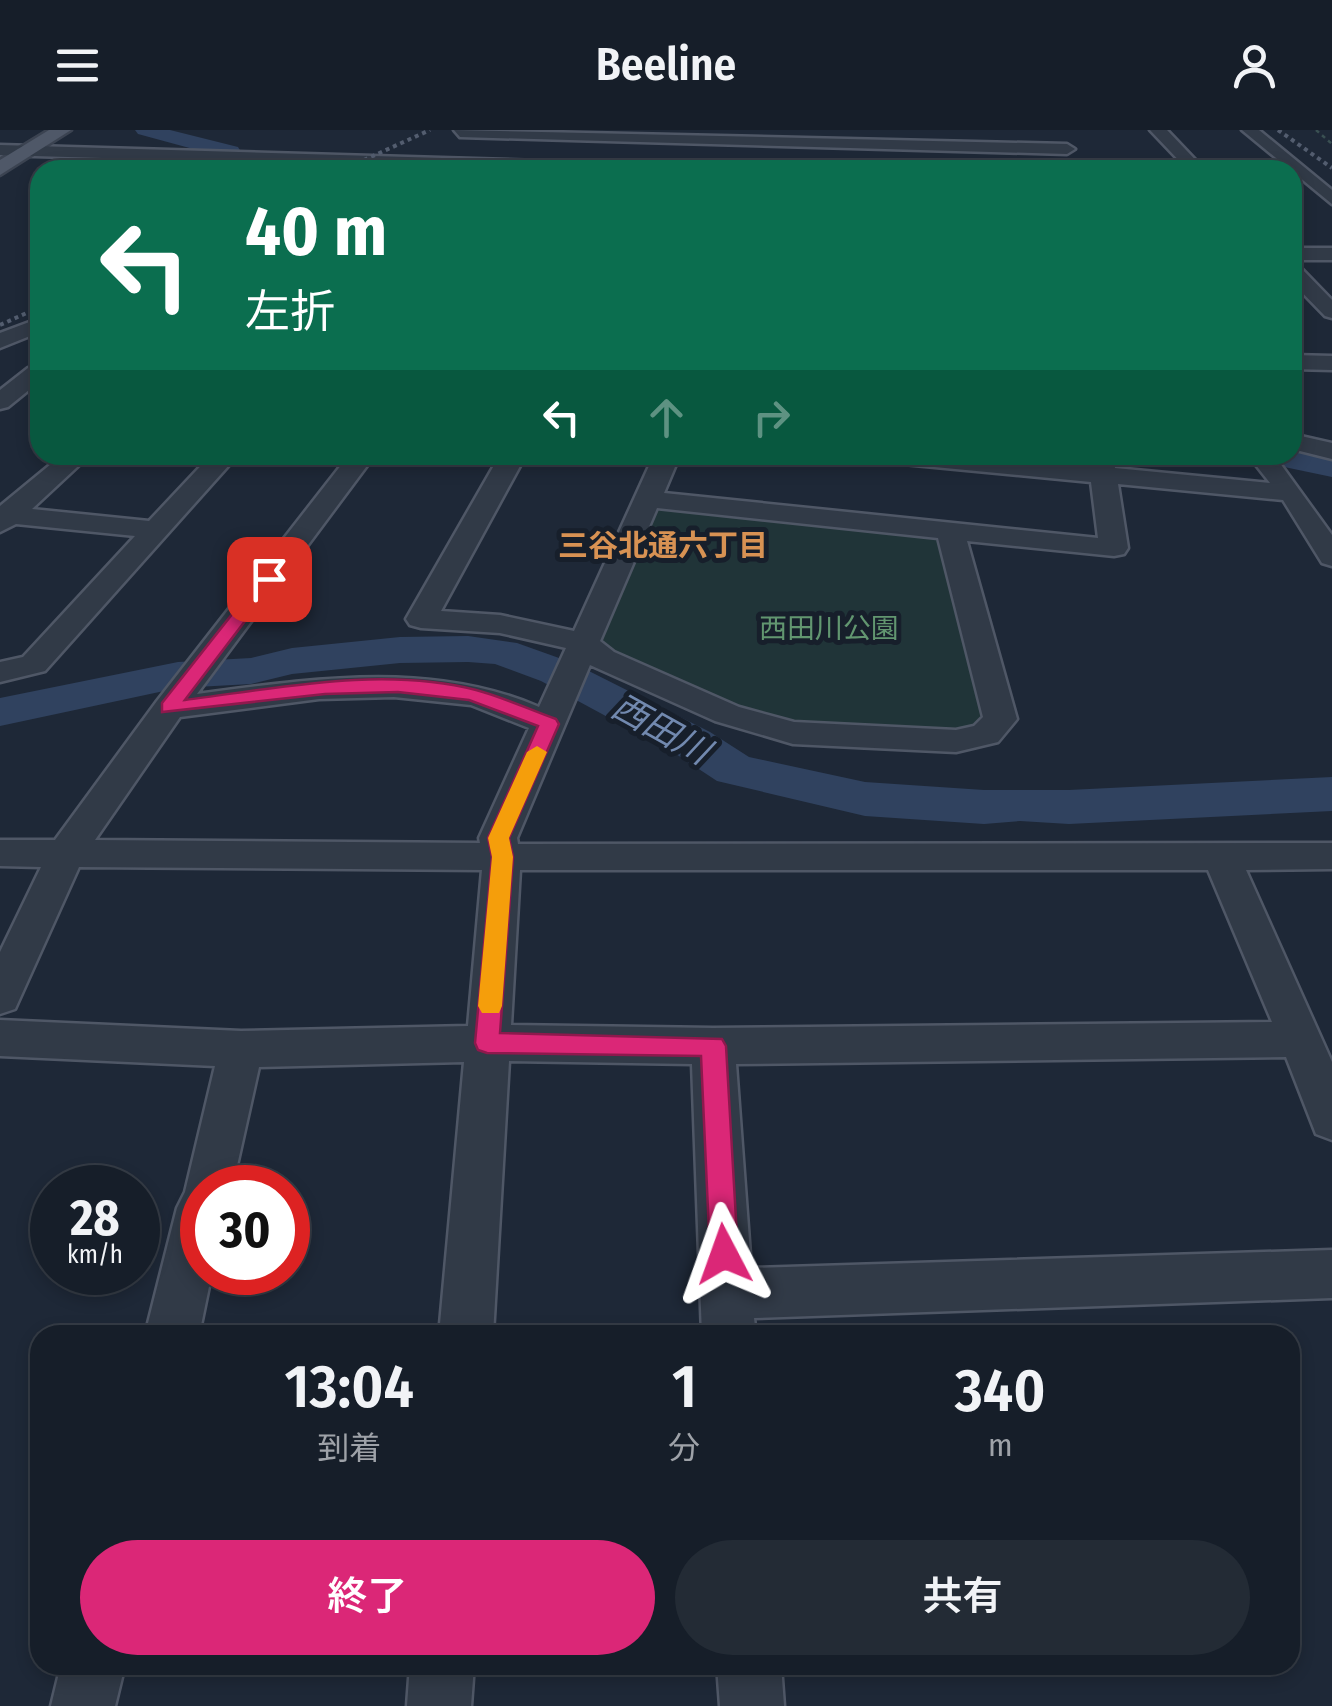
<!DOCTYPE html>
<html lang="ja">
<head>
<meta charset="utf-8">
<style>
  :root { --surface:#161e29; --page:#232b35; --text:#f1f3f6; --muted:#9ea2a8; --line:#353c46; --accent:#db2777 }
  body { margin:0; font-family:"Fira Sans Condensed","Noto Sans JP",sans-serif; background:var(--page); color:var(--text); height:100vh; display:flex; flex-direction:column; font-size:38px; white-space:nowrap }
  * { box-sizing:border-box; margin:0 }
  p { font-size:32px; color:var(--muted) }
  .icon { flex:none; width:55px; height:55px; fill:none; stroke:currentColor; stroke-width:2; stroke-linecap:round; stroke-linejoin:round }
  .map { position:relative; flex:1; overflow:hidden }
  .details { position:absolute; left:30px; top:1195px; width:1270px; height:350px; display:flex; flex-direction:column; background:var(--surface); border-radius:30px; box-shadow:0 5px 15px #0003,0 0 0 2px var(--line) }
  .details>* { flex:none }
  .banner { position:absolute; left:30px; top:30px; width:1272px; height:305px; border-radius:30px; box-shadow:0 5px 15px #0003,0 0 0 2px var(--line); background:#0b6e4f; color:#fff; overflow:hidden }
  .speed { position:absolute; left:30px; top:1035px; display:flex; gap:20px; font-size:50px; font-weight:700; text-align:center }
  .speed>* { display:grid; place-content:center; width:130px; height:130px; border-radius:50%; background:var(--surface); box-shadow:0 5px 15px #0003,0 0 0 2px var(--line); line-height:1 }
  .speed small { font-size:25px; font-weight:400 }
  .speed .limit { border:15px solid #d22; background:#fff; color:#111 }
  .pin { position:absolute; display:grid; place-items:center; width:85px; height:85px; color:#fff; margin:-42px; border-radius:20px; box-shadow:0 5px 15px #0006 }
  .me { position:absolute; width:110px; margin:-55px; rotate:356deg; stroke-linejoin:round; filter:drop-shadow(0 0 8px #0008) }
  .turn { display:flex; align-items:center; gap:35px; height:210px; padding:0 50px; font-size:45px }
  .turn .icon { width:130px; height:130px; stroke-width:2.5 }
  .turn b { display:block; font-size:70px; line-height:85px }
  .lanes { display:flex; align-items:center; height:95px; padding:0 50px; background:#0003; justify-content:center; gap:50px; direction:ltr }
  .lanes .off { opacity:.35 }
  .eta { display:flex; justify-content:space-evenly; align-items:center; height:170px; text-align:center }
  .eta b { font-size:60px; font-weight:600; line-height:70px }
  .action { display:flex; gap:20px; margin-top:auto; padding:20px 50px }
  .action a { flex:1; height:115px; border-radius:60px; background:var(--accent); color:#fff; font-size:40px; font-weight:600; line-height:115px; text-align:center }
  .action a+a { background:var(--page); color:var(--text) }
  header { display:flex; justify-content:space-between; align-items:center; height:130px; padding:0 50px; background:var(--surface); font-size:45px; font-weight:600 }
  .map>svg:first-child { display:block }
  .green { fill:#203438 }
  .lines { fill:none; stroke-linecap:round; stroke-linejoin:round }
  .river { fill:#30425f; fill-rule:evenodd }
  .minor-casing { stroke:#4f5766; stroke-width:5 }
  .major-casing { stroke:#3b4351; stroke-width:5 }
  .path { stroke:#3a5052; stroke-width:2.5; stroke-dasharray:4 4; stroke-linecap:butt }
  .minor { fill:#313a47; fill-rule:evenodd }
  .major { fill:#4f5868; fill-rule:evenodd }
  .rail { stroke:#535d6f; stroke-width:4; stroke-dasharray:4 4; stroke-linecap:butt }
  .route { fill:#db2777; stroke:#8e194d; stroke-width:2.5 }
  .slow { fill:#f59e0b }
  .labels { text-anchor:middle; stroke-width:10; stroke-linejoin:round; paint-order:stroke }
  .far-park-label { font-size:28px; fill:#629670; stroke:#171f2b }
  .far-neighbourhood-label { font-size:30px; font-weight:bold; fill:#d89253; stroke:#171f2b }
  .water-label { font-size:35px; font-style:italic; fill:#7289af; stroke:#171f2b }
</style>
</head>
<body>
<header><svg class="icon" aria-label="menu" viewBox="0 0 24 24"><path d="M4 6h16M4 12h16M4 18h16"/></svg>Beeline<svg class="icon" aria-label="person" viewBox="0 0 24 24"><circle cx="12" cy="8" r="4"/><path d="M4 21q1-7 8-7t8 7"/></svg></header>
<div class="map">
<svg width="1332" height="1576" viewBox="0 0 1332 1576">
  <rect width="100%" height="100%" fill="#1e2837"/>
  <!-- green -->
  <path class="green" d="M646 369 951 403 986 604 793 603 583 513Z"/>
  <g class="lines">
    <!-- river -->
    <path class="river" d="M135 0H170L238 17 241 22 230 29 138 4Z
      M279 26 353 33 364 40 271 38 268 33Z
      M1292 318 1332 325V347L1261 332 1256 325H1292Z
      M468 506 517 513 573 533 710 602 749 627 865 652 984 660H1069L1332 647V681L1069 694 1020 691 984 694 865 686 717 651 676 624 541 551 495 534 468 532 400 533 292 544 251 554 178 558 0 596V568L178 532 251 528 292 518 400 507Z"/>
    <!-- minor casing -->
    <g class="minor-casing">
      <path id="minor" d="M454 0 1067 14 1075 19 1067 24 460 7Z
        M1150 0H1167L1205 40H1188Z
        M1242 0H1259L1332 60V74Z
        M0 15 677 35 685 40H512L0 25Z
        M1292 118H1332V130H1292Z
        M1292 134 1299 136 1332 170V188L1325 186 1292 152Z
        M40 188V202L0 218V203Z
        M1292 225 1332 226V240L1292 239Z
        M40 237V251L8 277 0 279V260L28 238Z
        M1292 304 1332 313V329L1292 319Z
        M62 325H90L32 379 149 391 211 325H238L45 541 0 552V532L23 527 135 406 16 394 0 402V376Z
        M349 325H375L197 564C311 549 430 530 539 577L566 518 500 503 421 498 410 495 406 489 500 325H526L441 481 500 485 574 501 654 325H680L664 363 1098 408 1091 352 893 333 880 325H974L1089 336 1087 325H1113L1115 338 1270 353 1248 325H1274L1332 405V436L1322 433 1283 370 1118 354 1128 418 1124 424 1114 426 967 411 1017 589 998 612 956 622 793 614 715 591 590 535 517 708 518 714 1332 713V739L1246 740 1332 932V1010L1316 1004 1286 927 736 934 751 1138 1332 1120V1168L754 1188 756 1205H702L692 934 509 931 493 1205H439L464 932 259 937 232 1058H202V1142H212L199 1205H145L177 1078 185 1062 215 936 0 926V890L241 901 468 896 482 740 79 737 15 879 0 884V822L41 737 0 736V710H55L157 571ZM657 378 938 408 983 587 974 596 956 600 794 592 739 577 614 522 600 511ZM394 567 471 575 529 598 479 708 480 713 95 710 180 587 319 569ZM520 740H1208L1272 892 713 898 511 895Z
        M61 1535H125L115 1576H51Z
        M410 1535H474L471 1576H407Z
        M717 1535H781L784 1576H720Z"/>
    </g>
    <!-- major casing -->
    <g class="major-casing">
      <path id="major" d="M49 0H71L0 45V30Z"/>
    </g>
    <!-- path -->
    <path class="path" d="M1316 0 1332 14"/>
    <!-- minor -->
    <use href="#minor" class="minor"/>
    <!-- major -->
    <use href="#major" class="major"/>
    <!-- rail -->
    <path class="rail" d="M1278 0 1332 38
      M342 40 430 0
      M0 195 40 177"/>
  </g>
  <!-- route -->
  <path class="route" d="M269 444 277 449 185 570C279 558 383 536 476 560 503 567 530 580 556 589L559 594 509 708 513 727 500 903 722 909 726 916 738 1124 734 1134 724 1138 714 1134 710 1124 701 926 487 923 478 920 475 913 492 727 488 708 538 596 469 570 398 562 325 564 162 582V573L263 445Z"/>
  <!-- slow -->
  <path class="slow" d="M537 616 547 622 509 708 513 727 502 876 499 883H482L478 876 492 727 488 708 527 622Z"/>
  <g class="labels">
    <!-- far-park labels -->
    <g class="far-park-label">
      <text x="829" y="508">西田川公園</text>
    </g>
    <!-- far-neighbourhood labels -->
    <g class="far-neighbourhood-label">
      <text x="663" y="426">三谷北通六丁目</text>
    </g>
    <!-- water labels -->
    <g class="water-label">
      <text transform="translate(661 599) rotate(29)" y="12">西田川</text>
    </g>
  </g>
</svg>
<div class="speed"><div>28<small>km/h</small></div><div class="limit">30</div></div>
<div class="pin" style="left:269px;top:449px;background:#d93025"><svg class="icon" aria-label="arrive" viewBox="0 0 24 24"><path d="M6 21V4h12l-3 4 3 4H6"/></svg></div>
<svg class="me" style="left:724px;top:1124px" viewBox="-20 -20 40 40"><path d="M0-17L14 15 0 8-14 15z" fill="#db2777" stroke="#fff" stroke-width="4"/></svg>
<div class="banner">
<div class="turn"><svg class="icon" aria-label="left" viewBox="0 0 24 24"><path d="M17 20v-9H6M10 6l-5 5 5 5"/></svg><div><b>40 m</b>左折</div></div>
<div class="lanes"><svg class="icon" aria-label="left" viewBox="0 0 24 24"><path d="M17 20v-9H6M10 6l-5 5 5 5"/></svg><svg class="icon off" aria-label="ahead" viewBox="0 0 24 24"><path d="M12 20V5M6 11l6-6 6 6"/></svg><svg class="icon off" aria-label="right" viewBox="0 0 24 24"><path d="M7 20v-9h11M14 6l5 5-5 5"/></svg></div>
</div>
<section class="details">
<div class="eta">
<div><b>13:04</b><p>到着</p></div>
<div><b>1</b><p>分</p></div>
<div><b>340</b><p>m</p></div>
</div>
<div class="action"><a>終了</a><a>共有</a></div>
</section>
</div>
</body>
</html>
